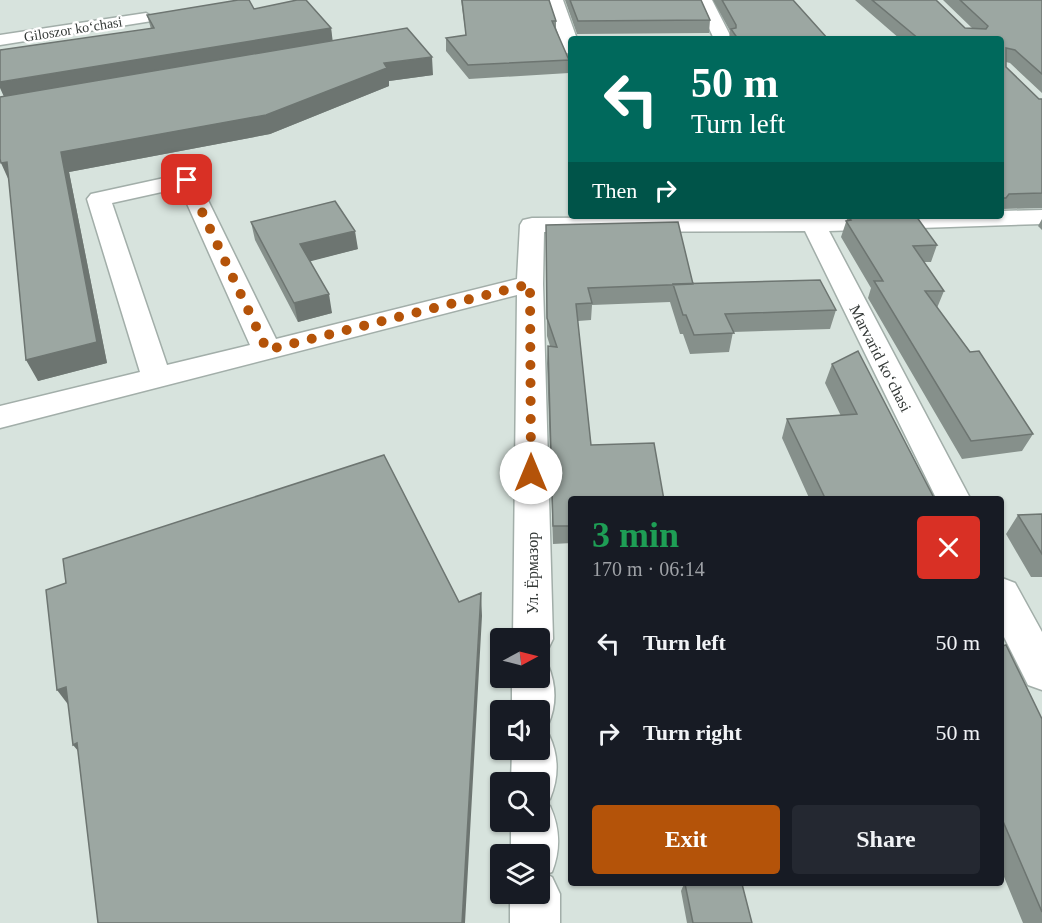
<!DOCTYPE html>
<html lang="en">
<head>
<meta charset="utf-8">
<style>
  :root { --surface:#171b24; --page:#242831; --text:#f1f3f6; --muted:#9ea1a6; --accent:#b45309 }
  body { margin:0; font-family:"Times New Roman",serif; background:var(--page); color:var(--text); height:100vh; display:flex; flex-direction:column; font-size:22px; white-space:nowrap }
  * { box-sizing:border-box; margin:0 }
  p { font-size:20px; color:var(--muted) }
  .icon { flex:none; width:33px; height:33px; fill:none; stroke:currentColor; stroke-width:2; stroke-linecap:round; stroke-linejoin:round }
  .map { position:relative; flex:1; overflow:hidden }
  .drawer { position:absolute; left:568px; top:496px; width:436px; height:390px; display:flex; flex-direction:column; background:var(--surface); border-radius:6px; box-shadow:0 2px 4px #0004 }
  .drawer>* { flex:none }
  .guide { position:absolute; left:568px; top:36px; width:436px; height:183px; border-radius:6px; box-shadow:0 2px 4px #0004; background:#00695c; color:#fff; overflow:hidden }
  .needle { width:39px; rotate:83deg }
  .buttons { position:absolute; left:490px; top:628px; display:grid; gap:12px }
  .buttons a { display:grid; place-items:center; width:60px; height:60px; border-radius:6px; background:var(--surface); box-shadow:0 2px 4px #0004; font-size:30px }
  .pin { position:absolute; display:grid; place-items:center; width:51px; height:51px; color:#fff; margin:-26px; border-radius:12px; box-shadow:0 3px 9px #0006 }
  .me { position:absolute; width:66px; margin:-33px; rotate:0deg; stroke-linejoin:round; filter:drop-shadow(0 0 4px #0008) }
  .turn { display:flex; align-items:center; gap:21px; height:126px; padding:0 24px; font-size:27px }
  .turn .icon { width:78px; height:78px; stroke-width:2.5 }
  .turn b { display:block; font-size:42px; line-height:51px }
  .then { display:flex; align-items:center; height:57px; padding:0 24px; background:#0003; gap:12px; font-size:22px }
  .round { display:grid; place-items:center; flex:none; width:63px; height:63px; border-radius:6px; background:var(--page) }
  .headline { display:flex; align-items:center; justify-content:space-between; height:102px; padding:0 24px }
  h1 { font-size:36px; font-weight:800; line-height:45px; color:#1e9e55 }
  .primary-button { display:flex; gap:12px; margin-top:auto; padding:12px 24px }
  .primary-button a { flex:1; height:69px; border-radius:6px; background:var(--accent); color:#fff; font-size:24px; font-weight:800; line-height:69px; text-align:center }
  .primary-button a+a { background:var(--page); color:var(--text) }
  ul { padding:0; list-style:none }
  li { display:flex; align-items:center; gap:18px; height:90px; padding:0 24px }
  li div { flex:1 }
  li b { display:block; font-size:22px }
  li em { font-style:normal }
  .map>svg:first-child { display:block }
  .lines { fill:none; stroke-linecap:round; stroke-linejoin:round }
  .minor-casing { stroke:#a2aea9; stroke-width:3 }
  .minor { fill:#fff; fill-rule:evenodd }
  .wall { fill:#86908b }
  .shaded-wall { fill:#6d7571 }
  .building { fill:#9ca7a2; stroke:#6d7571; stroke-width:1.5 }
  .route { stroke:#b45309; stroke-width:10; stroke-dasharray:0 18 }
  .labels { text-anchor:middle; stroke-width:5; stroke-linejoin:round; paint-order:stroke }
  .far-street-label { font-size:14px; fill:#343937; stroke:#fff }
  .street-label { font-size:16px; fill:#343937; stroke:#fff }
</style>
</head>
<body>
<div class="map">
<svg width="1042" height="923" viewBox="0 0 1042 923">
  <rect width="100%" height="100%" fill="#d7e3dd"/>
  <g class="lines">
    <!-- minor casing -->
    <g class="minor-casing">
      <path id="minor" d="M547 0H563L577 39H572V54L566 53 563 49Z
        M696 0H712L732 39H714Z
        M146 13 154 18 152 21 0 45V35Z
        M187 173 195 175 198 180 276 339 517 279 520 225 523 220 532 218 1002 216V211L1042 210V224L829 231 971 500H937L805 231 544 232 543 284 553 639 547 651 540 654V639H513L517 295 0 428V406L140 372 87 199 91 194ZM180 188 250 345 167 365 112 203Z
        M1002 578 1015 583 1042 632V690L1028 685 1002 633Z
        M540 662 548 665C556 684 557 705 548 725L540 728V711H512V678H540Z
        M540 731 549 735C559 756 559 777 550 799L542 802 550 806C560 828 561 849 552 872L546 874 552 877 560 894V923H510V894H540V855H511V822H540V783H511L512 750H540Z"/>
    </g>
    <!-- minor -->
    <use href="#minor" class="minor"/>
  </g>
  <!-- wall -->
  <path class="wall" d="M461 0H549L556 21V30L569 60V73L469 79 446 51V38L466 35Z
    M565 0H701L710 20 709 33 577 34Z
    M713 0H793L828 39H729L730 31Z
    M855 0H936L965 28H972L943 0H1042V93L1010 63 1006 62V67L1039 99H1042V208L1002 209V39H900Z
    M254 9 331 28 332 41 433 75 389 81V86L270 134 69 172 107 363 38 381 9 181 4 96 151 29 147 15Z
    M848 216 937 245 931 262H924L944 291 937 308 1033 434 1022 451 962 459 868 298 871 288 841 237Z
    M1042 219V230L1038 226Z
    M251 222 358 249 309 261 332 313 298 322 255 240Z
    M546 225 693 284 836 310 830 329 733 332 729 352 690 354 683 334H680L670 302 592 305 591 320 578 321 572 500V543L553 544 547 363 548 346H550L547 336Z
    M832 364 935 500H810L782 438 787 419 841 416 825 383Z
    M1042 514V577H1031L1006 534 1018 515Z
    M1002 646 1042 719V923H1023L1002 872Z
    M684 884H742L752 923H687L681 891Z"/>
  <!-- shaded-wall -->
  <path class="shaded-wall" d="M331 28 333 43 5 99 0 88V82Z
    M432 57 433 75 389 81V86L270 134 69 172 107 363 38 381 26 360 61 152 384 63Z
    M7 162 10 183 1 163Z
    M355 231 358 249 304 263 300 244Z
    M329 294 332 313 298 322 294 303Z
    M481 593 482 616 465 923H462Z
    M66 687 73 711 57 690Z
    M77 743 90 765 73 745Z"/>
  <!-- building -->
  <path class="building" d="M238 0H249L254 9 297 0H306L331 28 0 82V50L154 28 147 15Z
    M462 0H549L556 21H552L569 60 468 65 446 38 466 35Z
    M570 0H701L710 20 578 21Z
    M722 0H793L828 39H738L731 29 736 28V25Z
    M872 0H936L965 28 986 29 988 26 960 0H1042V74L1015 50 1006 48V67L1039 99H1042V193L1009 194 1006 198H1002V39H919Z
    M407 28 432 57 384 63 387 68 266 115 61 152 97 342 26 360 7 162 1 163 0 159V97Z
    M335 201 355 231 300 244 329 294 294 303 251 222Z
    M848 216H916L937 245 913 246 944 291H925L970 352 979 351 1033 434 971 441 874 281H883L846 221 851 220Z
    M678 222 693 284 588 288 592 303 576 304 591 445 654 443 664 500H572V526H553L548 346 557 347 547 318 546 225Z
    M820 280 836 310 725 314 734 333 694 335 686 315H683L673 284Z
    M858 351 935 500H826L787 419 857 414 832 364Z
    M384 455 459 602 481 593 462 923H98L77 743 73 745 66 687 57 690 46 590 66 583 63 559Z
    M1042 514V554L1018 515Z
    M1006 645 1042 719V912L1002 819V646Z
    M685 884H742L752 923H693Z"/>
  <g class="lines">
    <!-- route -->
    <path class="route" d="M187 180 267 350 530 284 531 473"/>
  </g>
  <g class="labels">
    <!-- far-street labels -->
    <g class="far-street-label">
      <text transform="translate(73 29) rotate(-9)" y="5">Giloszor koʻchasi</text>
    </g>
    <!-- street labels -->
    <g class="street-label">
      <text transform="translate(881 358) rotate(63)" y="6">Marvarid koʻchasi</text>
      <text transform="translate(532 573) rotate(-90)" y="6">Ул. Ёрмазор</text>
    </g>
  </g>
</svg>
<div class="buttons">
<a><svg class="needle" viewBox="-14 -14 28 28"><path d="M0-13l5 13h-10z" fill="#e53935"/><path d="M0 13l5-13h-10z" fill="#9ea1a6"/></svg></a>
<a><svg class="icon" aria-label="sound" viewBox="0 0 24 24"><path d="M4 9h4l5-4v14l-5-4H4zM17 9q2 3 0 6"/></svg></a>
<a><svg class="icon" aria-label="search" viewBox="0 0 24 24"><circle cx="10" cy="10" r="6"/><path d="M15 15l6 6"/></svg></a>
<a><svg class="icon" aria-label="layers" viewBox="0 0 24 24"><path d="M12 4l9 5-9 5-9-5zM3 14l9 5 9-5"/></svg></a>
</div>
<div class="pin" style="left:187px;top:180px;background:#d93025"><svg class="icon" aria-label="arrive" viewBox="0 0 24 24"><path d="M6 21V4h12l-3 4 3 4H6"/></svg></div>
<svg class="me" style="left:531px;top:473px" viewBox="-20 -20 40 40"><circle r="19" fill="#fff"/><path d="M0-13L10 11 0 6-10 11z" fill="#b45309"/></svg>
<div class="guide">
<div class="turn"><svg class="icon" aria-label="left" viewBox="0 0 24 24"><path d="M17 20v-9H6M10 6l-5 5 5 5"/></svg><div><b>50 m</b>Turn left</div></div>
<div class="then">Then<svg class="icon" aria-label="right" viewBox="0 0 24 24"><path d="M7 20v-9h11M14 6l5 5-5 5"/></svg></div>
</div>
<section class="drawer">
<div class="headline"><div><h1>3 min</h1><p>170 m · 06:14</p></div><a class="round" style="background:#d93025;color:#fff"><svg class="icon" aria-label="close" viewBox="0 0 24 24"><path d="M6 6l12 12M18 6L6 18"/></svg></a></div>
<ul>
<li><svg class="icon" aria-label="left" viewBox="0 0 24 24"><path d="M17 20v-9H6M10 6l-5 5 5 5"/></svg><div><b>Turn left</b></div><em>50 m</em></li>
<li><svg class="icon" aria-label="right" viewBox="0 0 24 24"><path d="M7 20v-9h11M14 6l5 5-5 5"/></svg><div><b>Turn right</b></div><em>50 m</em></li>
</ul>
<div class="primary-button"><a>Exit</a><a>Share</a></div>
</section>
</div>
</body>
</html>
